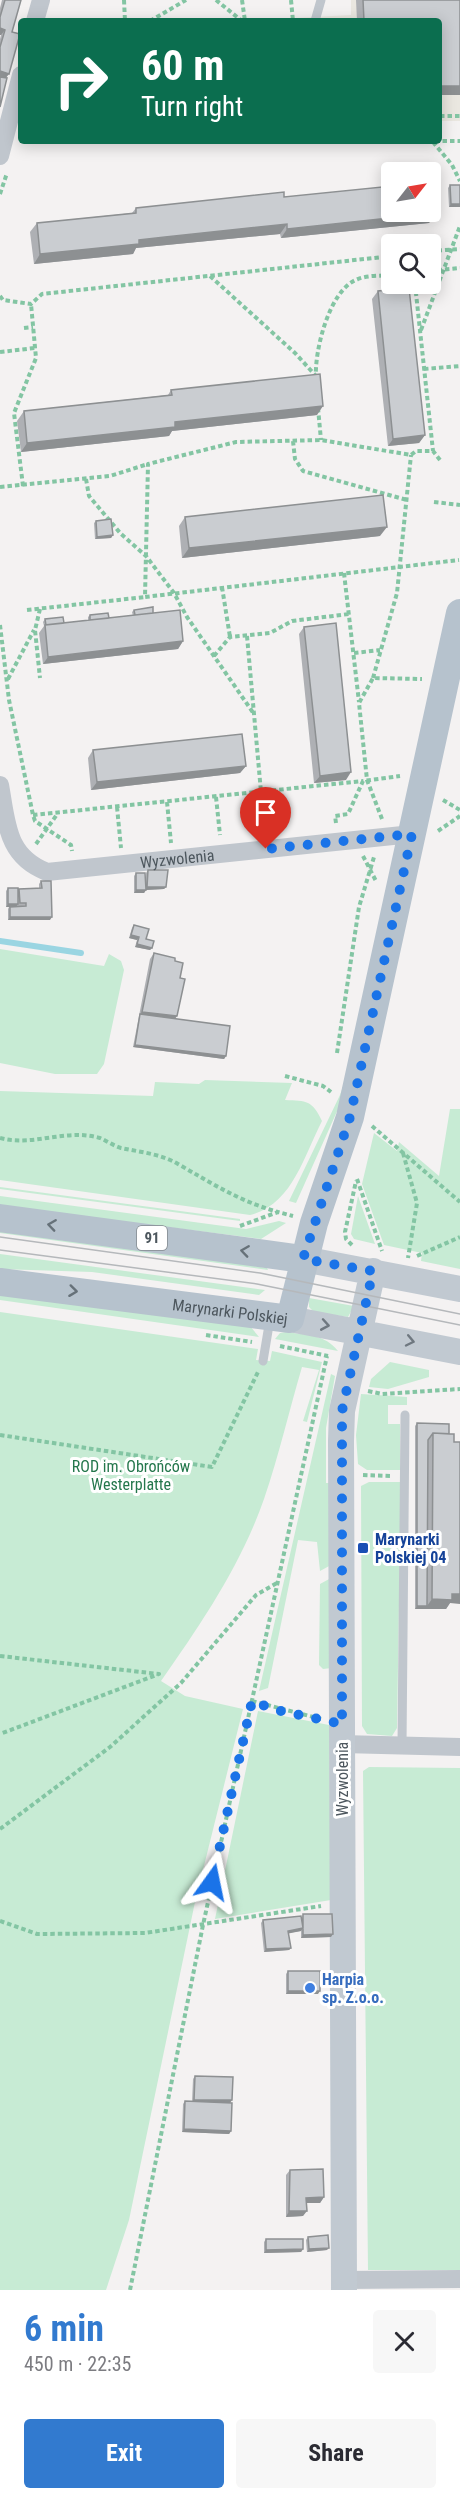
<!DOCTYPE html>
<html lang="en">
<head>
<meta charset="utf-8">
<style>
  :root { --surface:#fff; --page:#f7f7f7; --text:#2b2b33; --muted:#7c7c81; --accent:#327acf }
  body { margin:0; font-family:"Roboto Condensed",sans-serif; background:var(--page); color:var(--text); height:100vh; display:flex; flex-direction:column; font-size:22px; white-space:nowrap }
  * { box-sizing:border-box; margin:0 }
  p { font-size:20px; color:var(--muted) }
  .icon { flex:none; width:33px; height:33px; fill:none; stroke:currentColor; stroke-width:2; stroke-linecap:round; stroke-linejoin:round }
  .map { position:relative; height:2290px; overflow:hidden }
  .details { display:flex; flex-direction:column; background:var(--surface); flex:1 }
  .details>* { flex:none }
  .banner { position:absolute; left:18px; top:18px; width:424px; height:126px; border-radius:6px; box-shadow:0 3px 15px #0003; background:#0b6e4f; color:#fff; overflow:hidden }
  .needle { width:39px; rotate:59deg }
  .tools { position:absolute; left:381px; top:162px; display:grid; gap:12px }
  .tools a { display:grid; place-items:center; width:60px; height:60px; border-radius:6px; background:var(--surface); box-shadow:0 3px 15px #0003; font-size:30px }
  .pin { position:absolute; display:grid; place-items:center; width:51px; height:51px; color:#fff; margin:-62px -26px; border-radius:50% 50% 50% 0; rotate:-45deg; box-shadow:0 0 6px #0007 }
  .pin .icon { rotate:45deg }
  .me { position:absolute; width:66px; margin:-33px; rotate:12deg; stroke-linejoin:round; filter:drop-shadow(0 0 4px #0008) }
  .turn { display:flex; align-items:center; gap:21px; height:126px; padding:0 24px; font-size:27px }
  .turn .icon { width:78px; height:78px; stroke-width:2.5 }
  .turn b { display:block; font-size:42px; line-height:51px }
  .round { display:grid; place-items:center; flex:none; width:63px; height:63px; border-radius:6px; background:var(--page) }
  .head { display:flex; align-items:center; justify-content:space-between; height:102px; padding:0 24px }
  h1 { font-size:36px; font-weight:700; line-height:45px; color:var(--accent) }
  .button { display:flex; gap:12px; margin-top:auto; padding:12px 24px }
  .button a { flex:1; height:69px; border-radius:6px; background:var(--accent); color:#fff; font-size:24px; font-weight:700; line-height:69px; text-align:center }
  .button a+a { background:var(--page); color:var(--text) }
  .map>svg:first-child { display:block }
  .commercial { fill:#eae7e0 }
  .green { fill:#c7ebd4 }
  .lines { fill:none; stroke-linecap:round; stroke-linejoin:round }
  .stream { stroke:#9ad5e2; stroke-width:6 }
  .path { stroke:#83c5a3; stroke-width:4; stroke-dasharray:4.5 3; stroke-linecap:butt }
  .lane { stroke:#c0c6cd; stroke-width:9 }
  .street { stroke:#c0c6cd; stroke-width:18 }
  .secondary { stroke:#c1c9d1; stroke-width:26 }
  .primary { stroke:#b6c2cd; stroke-width:28 }
  .tram { stroke:#b5b8bb; stroke-width:1.5 }
  .wall { fill:#aeb0b4 }
  .shaded-wall { fill:#8d9092 }
  .building { fill:#cacdd1; stroke:#8d9092; stroke-width:1.5 }
  .oneway { stroke:#667179 }
  .oneway2 { stroke:#6f7880 }
  .route { stroke:#1a73e8; stroke-width:10; stroke-dasharray:0 18 }
  .transit-dot { fill:#1a4fb4; stroke:#fff; stroke-width:2 }
  .shop-dot { fill:#3f7fe0; stroke:#fff; stroke-width:2 }
  .labels { text-anchor:middle; stroke-width:6; stroke-linejoin:round; paint-order:stroke }
  .shield { fill:#fff; stroke:#82898e; stroke-width:1.5 }
  .shield-label { font-size:15px; font-weight:bold; fill:#4c565d }
  .street-label { font-size:16px; fill:#4c565d; stroke:#fff }
  .park-label { font-size:16px; fill:#24774c; stroke:#fff }
  .transit-label { font-size:16px; font-weight:bold; fill:#164399; stroke:#fff; text-anchor:start }
  .shop-label { font-size:16px; font-weight:bold; fill:#366cbe; stroke:#fff; text-anchor:start }
</style>
</head>
<body>
<div class="map">
<svg width="460" height="2290" viewBox="0 0 460 2290">
  <rect width="100%" height="100%" fill="#f4f2f2"/>
  <!-- commercial -->
  <path class="commercial" d="M351 0H460V121H440V21H239L351 15Z"/>
  <!-- green -->
  <path class="green" d="M0 949 104 966 109 954 121 961 124 970 104 1064 97 1074H55L0 1063Z
    M348 1072 343 1098 296 1203 289 1201 340 1095Z
    M205 1080 292 1083 285 1100C307 1101 312 1100 322 1121 304 1156 292 1205 250 1215L0 1180V1091L153 1096 155 1082 199 1084Z
    M450 1109H460V1269L421 1261 422 1253 384 1245 362 1184 374 1133 397 1151 399 1142 439 1176Z
    M0 1187 240 1219V1221L0 1189Z
    M0 1196 246 1229 279 1221 286 1223 261 1239 0 1206Z
    M358 1196 375 1244 354 1239 351 1234Z
    M0 1228 267 1268 268 1270 0 1233Z
    M0 1254 265 1290 259 1295 92 1272 0 1269Z
    M0 1291 250 1326 259 1337 0 1300Z
    M309 1298 354 1306 348 1317 314 1312 309 1307Z
    M0 1312 258 1349 256 1360 270 1361 272 1351 322 1362 307 1422 303 1421 319 1370 302 1367C289 1411 279 1455 264 1499 241 1565 201 1624 161 1681L185 1696 243 1709 195 1902 129 2220 106 2290H0Z
    M286 1332C306 1335 325 1334 338 1351L275 1339 280 1333Z
    M390 1362 429 1370V1377L388 1389 369 1387 371 1379Z
    M331 1374 335 1376 326 1428V1483H330L331 1565 320 1571 317 1542 298 1540 268 1688 259 1691Z
    M361 1394 407 1397V1405H388V1424H400V1470H367L358 1464 356 1435Z
    M369 1482H401L397 1728 392 1736 367 1734 362 1726 361 1486Z
    M331 1578 332 1668 323 1669 319 1665 320 1584Z
    M258 1711 329 1725 331 1900 215 1919Z
    M369 1767 460 1768V2270H368L363 1771Z"/>
  <g class="lines">
    <!-- stream -->
    <path class="stream" d="M0 941 81 953"/>
    <!-- path -->
    <path class="path" d="M124 0 125 21
      M216 0 242 21
      M242 0 245 21
      M291 0 293 21
      M150 21 186 0
      M440 116H460
      M216 141H229
      M345 141H460
      M433 142 452 165 460 181
      M0 194 7 173
      M430 251 460 249
      M430 271 460 268
      M210 276 295 353 316 376
      M415 284 433 451
      M0 296 3 300 31 304 42 294 392 256
      M24 328 33 327
      M421 330 460 226
      M0 352 35 348
      M424 369 460 366
      M316 379C314 352 329 289 358 279 368 275 381 276 392 275
      M318 408 321 440
      M293 441 295 459 303 471 407 500
      M440 460 433 451H416L411 455 321 440 236 442 148 464 145 597 459 560
      M86 479 89 496 121 534 146 556 174 593 187 617 254 714
      M23 486 14 413 36 358 31 304
      M0 487 110 476 148 464
      M434 502 460 505
      M344 573 359 702
      M222 587 230 637
      M40 609 35 630 40 678
      M27 610 145 597
      M0 625 9 700 33 815 35 821 71 845 72 851
      M247 636 261 792
      M354 653 380 650
      M214 656 230 637 270 633 292 621 349 614
      M373 678 397 593 411 455
      M8 679 34 630
      M276 790 281 831
      M216 797 220 835
      M443 800 460 810
      M167 802 171 843
      M117 807 121 848
      M33 815 363 781
      M382 819 367 780 359 703 373 678 422 679
      M336 823 335 816 348 814 363 781 400 776
      M438 831 460 816
      M36 844 58 813
      M363 856 376 881
      M337 1053 359 907 374 857
      M285 1076 323 1086 331 1092
      M372 1126 460 1202
      M0 1138C33 1147 66 1128 100 1138 107 1141 114 1146 121 1148 140 1152 161 1154 178 1164 213 1184 239 1201 278 1212
      M403 1153 417 1203 408 1258
      M357 1179 382 1251
      M240 1226 278 1212 293 1216
      M352 1245 346 1239 345 1232 356 1181
      M417 1256 460 1237
      M206 1335 252 1342
      M280 1346 328 1356
      M368 1391 382 1394 460 1389
      M0 1435 212 1467 258 1372
      M363 1475 392 1476
      M0 1656 159 1674 0 1734
      M252 1701 321 1719
      M0 1829 110 1747 181 1683 256 1595 277 1583
      M0 1921 37 1934 145 1933 321 1906
      M130 2290 203 1925 327 1356"/>
    <!-- lane -->
    <path class="lane" d="M315 21 321 0
      M263 1361 270 1319
      M402 1746 405 1415"/>
    <!-- street -->
    <g class="street">
      <path d="M35 21 41 0"/>
      <path d="M0 156 21 75"/>
      <path id="s1" d="M0 785C7 823 6 856 47 872L412 834"/>
      <path d="M342 1744 460 1747"/>
      <path d="M344 2280 460 2279"/>
    </g>
    <!-- secondary -->
    <path class="secondary" d="M303 1259 460 1289
      M290 1319 460 1352
      M344 2290 341 1441 342 1411 373 1271"/>
    <!-- primary -->
    <g class="primary">
      <path d="M0 1218 303 1259"/>
      <path id="s2" d="M0 1282 290 1319 314 1223 350 1117 460 613"/>
    </g>
    <!-- tram -->
    <path class="tram" d="M0 1237 260 1273 460 1314
      M0 1250 257 1284 460 1325"/>
  </g>
  <!-- wall -->
  <path class="wall" d="M2 0H21L12 32 0 107V39L1 35H0V8Z
    M356 0H460V95H440V21H357Z
    M450 185H460V207H449L448 188Z
    M433 191 438 209 429 223 281 238 280 234 136 248 133 254 34 264 30 232 37 223 132 213 136 208 284 197Z
    M378 291 425 435 419 443 388 446 372 299Z
    M171 390 317 415 172 431 169 436 21 452 17 421 24 411 168 395Z
    M185 517 380 536 182 558 179 526Z
    M96 521 113 535 111 538 95 539 94 523Z
    M134 610 153 613 183 641 178 649 43 664 39 633 44 626 43 622 45 619 64 623 88 620V617L90 615 109 618 133 616 132 612Z
    M304 627 346 780 314 783 299 634Z
    M93 750 246 766 240 773 91 790 88 758Z
    M148 870 166 887 164 889 146 890 144 893H134V876L136 873 146 884V873Z
    M41 881 50 920H8V909L9 907H6V891L8 888 18 891 19 889 39 888V884Z
    M134 925 146 939 152 948 150 950 135 947 137 940 129 938 132 928Z
    M154 953 175 961 180 978 177 1016 175 1019 226 1056 224 1059 133 1047 150 959Z
    M417 1423 449 1424 450 1603 446 1609H415V1426Z
    M303 1914 331 1937 301 1938V1930V1931L288 1933 291 1948 289 1950 264 1952 261 1923 263 1920 302 1917Z
    M288 1971 318 1994H286V1974Z
    M195 2076 230 2103 231 2131 229 2134 182 2132 183 2104 185 2101 192 2102 193 2079Z
    M290 2170 324 2197 320 2203H306L303 2216 286 2217V2175Z
    M308 2237 327 2250 307 2252 306 2240Z
    M266 2239 303 2249 301 2252 264 2253V2242Z"/>
  <!-- shaded-wall -->
  <path class="shaded-wall" d="M0 28 5 30 1 35H0Z
    M0 71 9 74 5 79 0 78Z
    M440 86H460V95H440Z
    M451 204H460V207H449Z
    M436 213 429 223 281 238 287 229Z
    M287 224 280 234 136 248 133 254 34 264 40 254 139 240Z
    M323 406 317 415 172 431 169 436 21 452 27 443 175 422Z
    M425 435 419 443 388 446 393 439Z
    M387 527 380 536 182 558 189 548Z
    M113 535 111 538 95 539 97 537Z
    M183 641 178 649 43 664 48 657Z
    M246 766 240 773 91 790 97 782Z
    M351 772 346 780 314 783 320 776Z
    M147 887H166L164 889 145 890Z
    M136 890H146L144 893H134Z
    M8 904H18L16 907H6Z
    M10 917H52L50 920H8Z
    M131 935 139 937 137 940 129 938Z
    M137 944 152 948 150 950 135 947Z
    M142 1012 177 1016 173 1021 140 1014Z
    M135 1045 226 1056 224 1059 133 1047Z
    M452 1594H460V1604L450 1603 446 1609H415L417 1606H427L432 1599Z
    M303 1928 301 1931 286 1934 288 1931Z
    M333 1934 331 1937 301 1938 303 1935Z
    M291 1948 289 1950 264 1952 266 1949Z
    M288 1991H320L318 1994H286Z
    M194 2100H232L230 2103H192Z
    M184 2129 231 2131 229 2134 182 2132Z
    M324 2197 320 2203H302L306 2198Z
    M289 2211H307L303 2216 286 2217Z
    M329 2248 327 2250 307 2252 309 2249Z
    M303 2249 301 2252 264 2253 266 2250Z"/>
  <!-- building -->
  <path class="building" d="M5 0H21L12 32 20 34 9 74 0 71V47L5 30 0 28V17Z
    M363 0H460V86H440V21H364Z
    M0 77 7 78 0 107Z
    M430 182H432L436 213 287 229V224L165 237 139 240V244L40 254 37 223 136 213V208L284 192V197L392 186V212H430Z
    M450 185H460V204H451Z
    M433 191H436L438 209 435 210Z
    M409 288 425 435 393 439 378 291Z
    M320 374 323 406 175 422V427L27 443 24 411 172 395 171 390Z
    M383 495 387 527 189 548 185 517Z
    M111 519 113 535 97 537 96 521Z
    M153 607V613L135 615 134 610Z
    M180 610 183 641 48 657 45 625Z
    M108 613 109 618 90 620V615Z
    M63 617 64 623 46 625 45 619Z
    M336 623 351 772 320 776 304 627Z
    M242 734 246 766 97 782 93 750Z
    M148 870H168L166 887H147Z
    M136 873H145L146 890H136Z
    M41 881H51L52 917H10V907L26 906V903H20L19 889 42 888Z
    M8 888H18V904H8Z
    M134 925 149 929 146 939 154 941 152 948 137 944 139 937 131 935Z
    M154 953 175 958V961L183 963 180 978 185 979 177 1016 142 1012Z
    M140 1014 230 1026 226 1056 135 1045Z
    M417 1423 449 1424V1434L433 1433 428 1440 427 1606H417Z
    M433 1433 454 1434V1442H460V1594H452V1600L432 1599Z
    M303 1914H332L333 1934 303 1935Z
    M301 1916 303 1928 288 1931 291 1948 266 1949 263 1920Z
    M288 1971H320V1991H288Z
    M195 2076 233 2077 232 2100H194Z
    M185 2101 232 2103 231 2131 184 2129Z
    M323 2169 324 2197 306 2198 307 2211H289L290 2170Z
    M328 2235 329 2248 309 2249 308 2237Z
    M266 2239H303V2249L266 2250Z"/>
  <!-- one-way arrows -->
  <defs><path id="oneway-chevron" d="M-2-3.5L2.5 0L-2 3.5" fill="none" stroke-width="1.6" stroke-linecap="round" stroke-linejoin="round" transform="scale(1.5)"/></defs>
  <g class="oneway">
    <use href="#oneway-chevron" transform="translate(52 1225) rotate(-172)"/>
    <use href="#oneway-chevron" transform="translate(245 1251) rotate(-172)"/>
    <use href="#oneway-chevron" transform="translate(73 1291) rotate(7)"/>
  </g>
  <g class="oneway2">
    <use href="#oneway-chevron" transform="translate(325 1325) rotate(10)"/>
    <use href="#oneway-chevron" transform="translate(410 1341) rotate(12)"/>
  </g>
  <g class="lines">
    <!-- route -->
    <path class="route" d="M212 1882 252 1701 276 1710 342 1724V1411L373 1271 303 1259 350 1117 412 834 266 849"/>
  </g>
  <!-- markers -->
  <rect class="transit-dot" x="357" y="1542" width="12" height="12" rx="3"/>
  <circle class="shop-dot" cx="310" cy="1988" r="6"/>
  <g class="labels">
    <!-- shield labels -->
    <rect class="shield" x="137" y="1226" width="30" height="24" rx="4.5"/>
    <g class="shield-label">
      <text x="152" y="1243">91</text>
    </g>
    <!-- street labels -->
    <g class="street-label">
      <text dy="6" stroke="none"><textPath href="#s1" startOffset="236">Wyzwolenia</textPath></text>
      <text dy="6" stroke="none"><textPath href="#s2" startOffset="232">Marynarki Polskiej</textPath></text>
      <text transform="translate(342 1779) rotate(-90)" y="6">Wyzwolenia</text>
    </g>
    <!-- park labels -->
    <g class="park-label">
      <text x="131" y="1472">ROD im. Obrońców<tspan x="131" dy="18">Westerplatte</tspan></text>
    </g>
    <!-- transit labels -->
    <g class="transit-label">
      <text x="375" y="1545">Marynarki<tspan x="375" dy="18">Polskiej 04</tspan></text>
    </g>
    <!-- shop labels -->
    <g class="shop-label">
      <text x="322" y="1985">Harpia<tspan x="322" dy="18">sp. Z.o.o.</tspan></text>
    </g>
  </g>
</svg>
<div class="tools">
<a><svg class="needle" viewBox="-14 -14 28 28"><path d="M0-13l5 13h-10z" fill="#e53935"/><path d="M0 13l5-13h-10z" fill="#7c7c81"/></svg></a>
<a><svg class="icon" aria-label="search" viewBox="0 0 24 24"><circle cx="10" cy="10" r="6"/><path d="M15 15l6 6"/></svg></a>
</div>
<div class="pin" style="left:266px;top:849px;background:#d93025"><svg class="icon" aria-label="arrive" viewBox="0 0 24 24"><path d="M6 21V4h12l-3 4 3 4H6"/></svg></div>
<svg class="me" style="left:212px;top:1882px" viewBox="-20 -20 40 40"><path d="M0-17L14 15 0 8-14 15z" fill="#1a73e8" stroke="#fff" stroke-width="4"/></svg>
<div class="banner">
<div class="turn"><svg class="icon" aria-label="right" viewBox="0 0 24 24"><path d="M7 20v-9h11M14 6l5 5-5 5"/></svg><div><b>60 m</b>Turn right</div></div>
</div>
</div>
<section class="details">
<div class="head"><div><h1>6 min</h1><p>450 m · 22:35</p></div><a class="round"><svg class="icon" aria-label="close" viewBox="0 0 24 24"><path d="M6 6l12 12M18 6L6 18"/></svg></a></div>
<div class="button"><a>Exit</a><a>Share</a></div>
</section>
</body>
</html>
